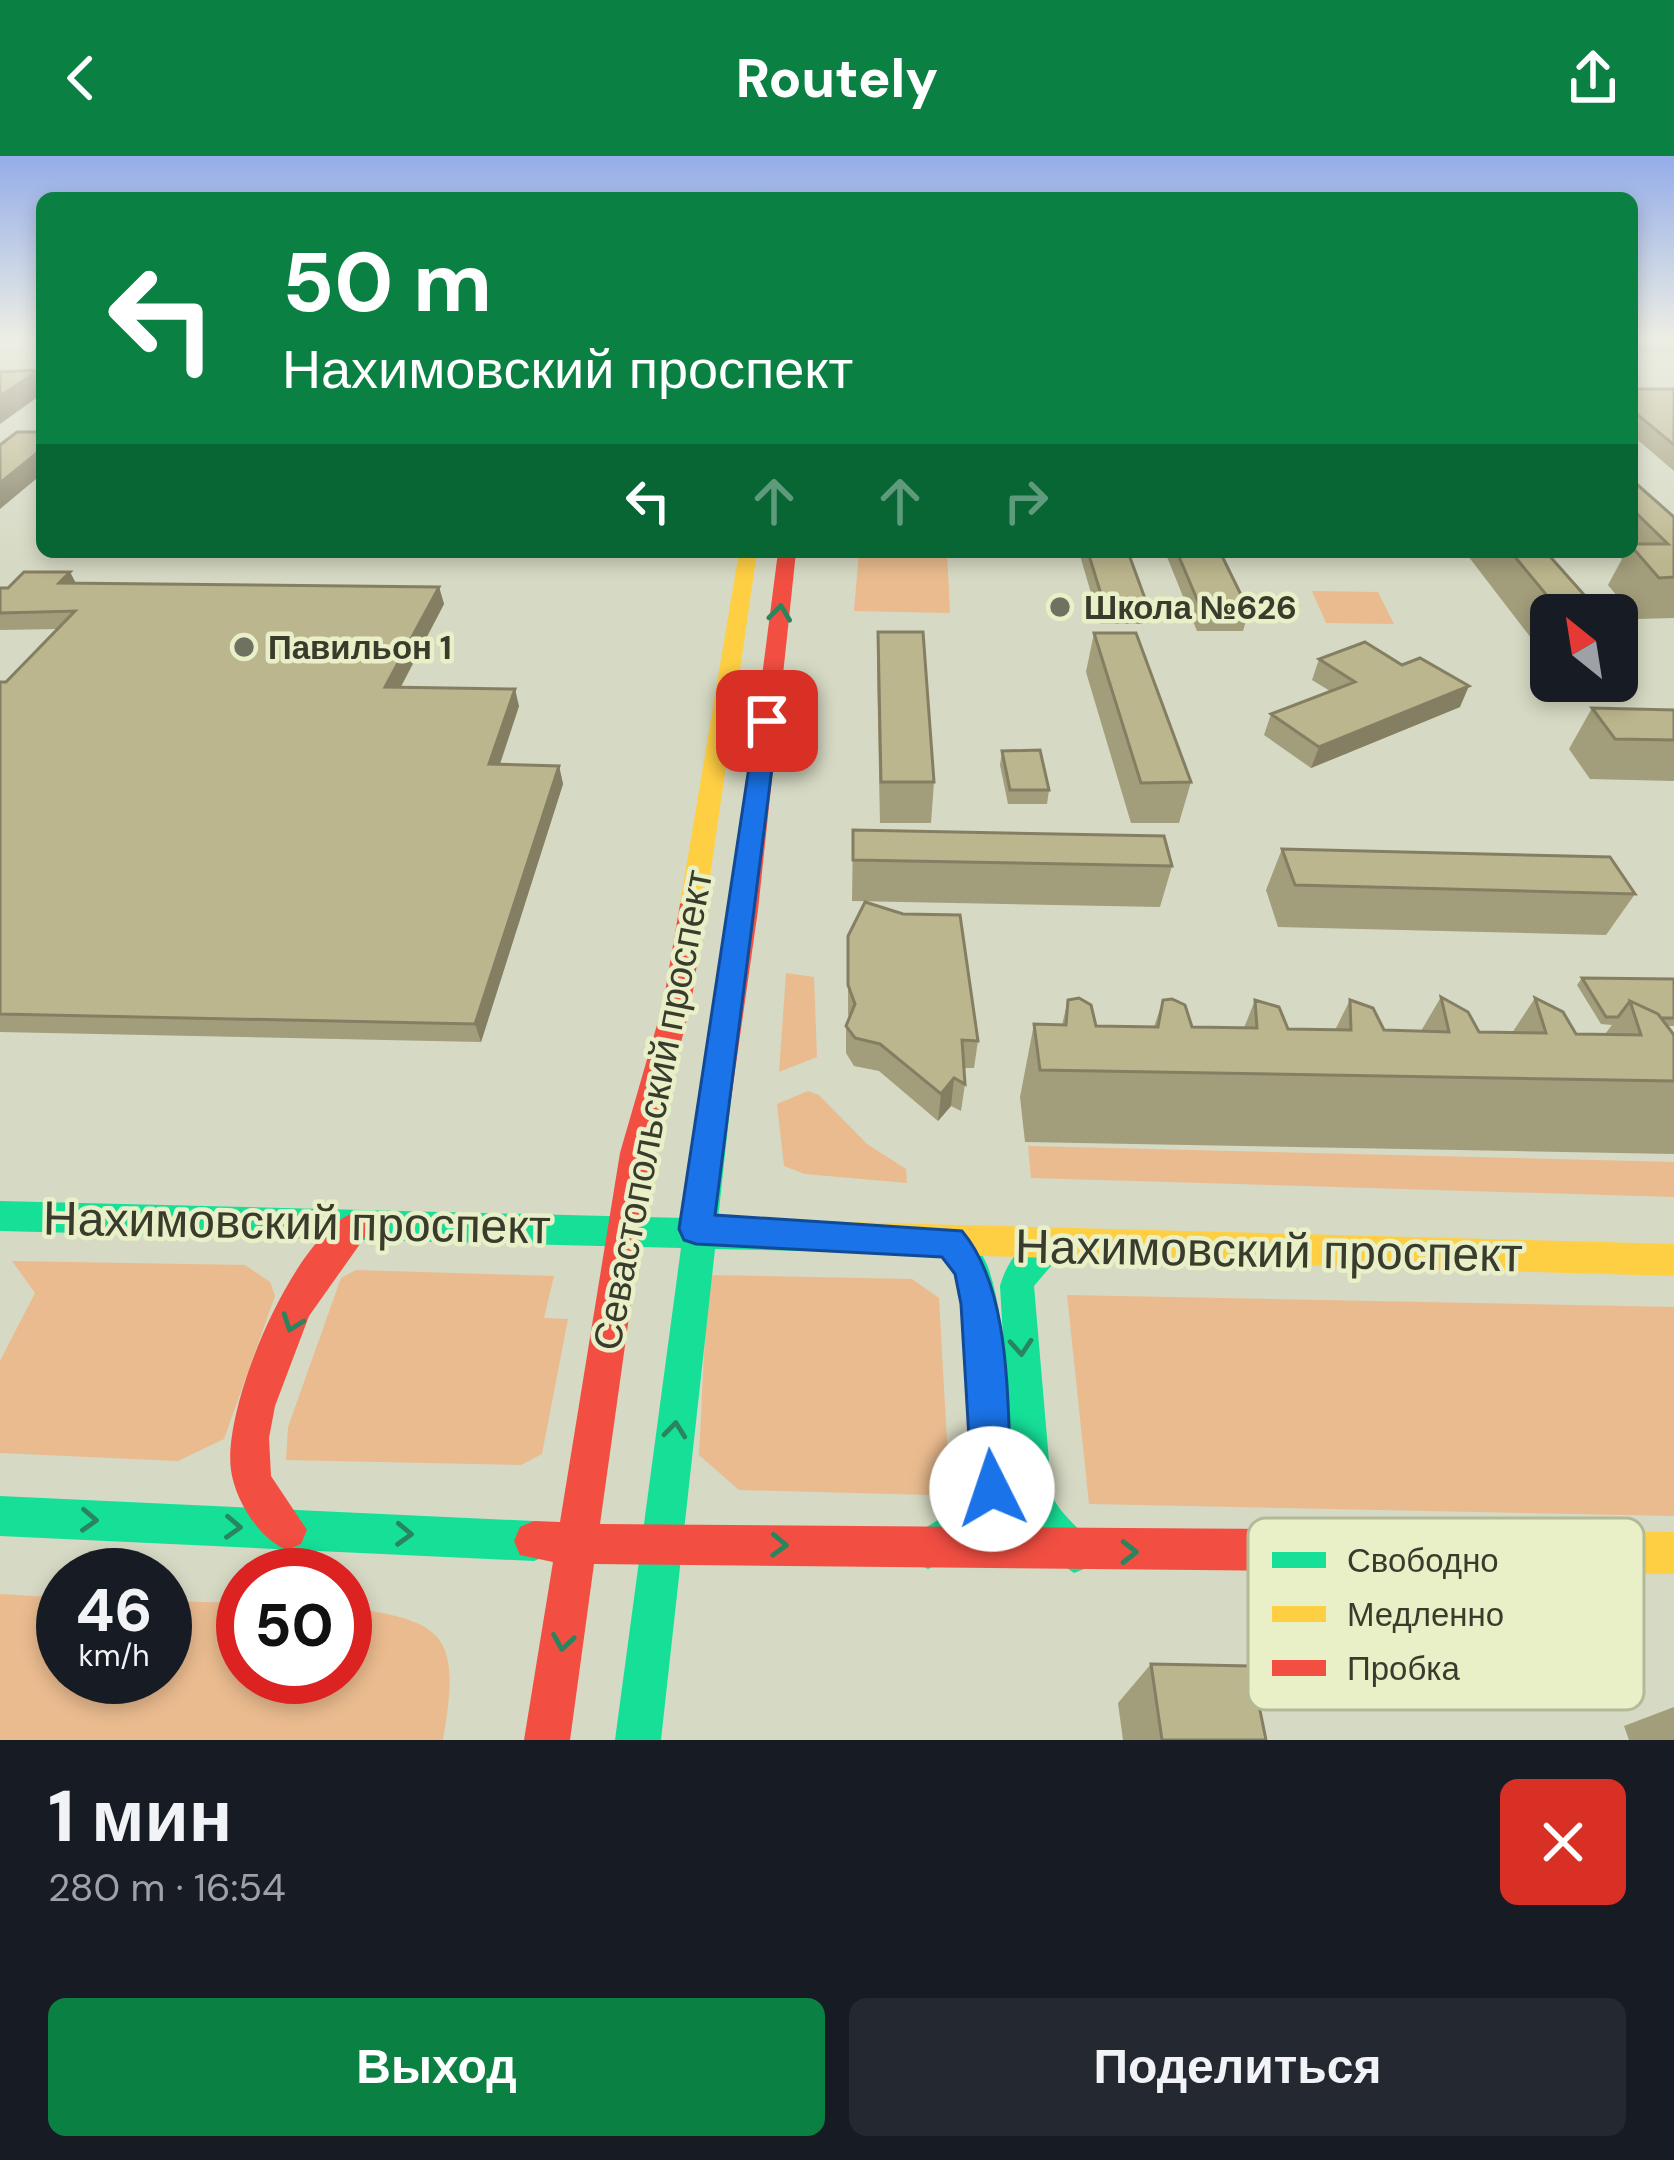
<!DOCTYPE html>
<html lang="ru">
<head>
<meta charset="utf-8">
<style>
  :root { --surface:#171b24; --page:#242831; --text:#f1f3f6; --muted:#9ea1a6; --accent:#0b8043 }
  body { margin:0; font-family:"DM Sans",sans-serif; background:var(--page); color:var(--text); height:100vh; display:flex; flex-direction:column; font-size:45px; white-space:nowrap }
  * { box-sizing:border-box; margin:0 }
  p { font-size:39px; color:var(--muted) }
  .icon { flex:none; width:66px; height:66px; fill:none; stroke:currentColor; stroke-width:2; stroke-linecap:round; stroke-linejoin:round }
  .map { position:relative; height:1584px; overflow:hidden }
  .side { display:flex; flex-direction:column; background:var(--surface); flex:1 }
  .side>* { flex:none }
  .top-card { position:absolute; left:36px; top:36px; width:1602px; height:366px; border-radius:18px; box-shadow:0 6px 18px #0003; background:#0b8043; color:#fff; overflow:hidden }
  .needle { width:78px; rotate:330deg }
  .tools { position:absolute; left:1530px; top:438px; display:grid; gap:24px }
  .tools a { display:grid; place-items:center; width:108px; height:108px; border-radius:18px; background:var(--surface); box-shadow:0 6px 18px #0003; font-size:60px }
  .speed { position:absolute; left:36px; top:1392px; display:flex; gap:24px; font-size:60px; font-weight:700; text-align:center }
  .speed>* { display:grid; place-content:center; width:156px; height:156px; border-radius:50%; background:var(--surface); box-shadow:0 6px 18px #0003; line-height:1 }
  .speed small { font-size:30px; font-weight:400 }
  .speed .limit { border:18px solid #d22; background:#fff; color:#111 }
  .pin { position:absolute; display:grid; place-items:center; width:102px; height:102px; color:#fff; margin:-51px; border-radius:24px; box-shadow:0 6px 18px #0006 }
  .me { position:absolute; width:132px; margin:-66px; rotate:356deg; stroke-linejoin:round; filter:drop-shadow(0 0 9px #0008) }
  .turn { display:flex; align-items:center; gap:42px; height:252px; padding:0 48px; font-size:54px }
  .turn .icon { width:156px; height:156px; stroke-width:2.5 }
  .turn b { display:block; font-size:84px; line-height:102px }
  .lanes { display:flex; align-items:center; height:114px; padding:0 48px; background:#0003; justify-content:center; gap:60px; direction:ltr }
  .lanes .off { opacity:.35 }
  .round { display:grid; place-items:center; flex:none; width:126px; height:126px; border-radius:18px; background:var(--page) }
  .head { display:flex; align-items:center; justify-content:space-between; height:204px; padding:0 48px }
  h1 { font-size:72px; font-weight:800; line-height:90px }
  .primary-button { display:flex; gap:24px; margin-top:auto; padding:24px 48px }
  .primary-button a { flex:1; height:138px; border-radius:18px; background:var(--accent); color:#fff; font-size:48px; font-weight:800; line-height:138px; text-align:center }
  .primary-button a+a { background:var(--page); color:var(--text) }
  header { display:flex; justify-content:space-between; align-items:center; height:156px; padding:0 48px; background:var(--accent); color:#fff; font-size:54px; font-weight:800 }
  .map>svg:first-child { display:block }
  .green { fill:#eabb8f }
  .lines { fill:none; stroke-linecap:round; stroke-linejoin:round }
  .street { fill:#9da29e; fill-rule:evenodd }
  .fast { fill:#16e098; fill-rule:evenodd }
  .slow { fill:#ffcf43; fill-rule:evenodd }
  .jam { fill:#f24e42; fill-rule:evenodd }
  .wall { fill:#a29d7a }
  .shaded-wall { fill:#847f63 }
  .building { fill:#bcb68e; stroke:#847f63; stroke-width:3 }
  .oneway { stroke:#29855d }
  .route { fill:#1a73e8; stroke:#114b97; stroke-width:3 }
  .poi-dot { fill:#707261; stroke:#e9efc7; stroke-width:4.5 }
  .labels { text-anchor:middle; stroke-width:9; stroke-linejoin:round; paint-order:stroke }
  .far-poi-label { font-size:33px; font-weight:bold; fill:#393b2c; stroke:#e9efc7; text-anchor:start }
  .street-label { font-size:39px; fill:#393b2c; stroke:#e9efc7 }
  .near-street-label { font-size:48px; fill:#393b2c; stroke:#e9efc7 }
  .key { fill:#e9efc7; stroke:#b4b998; stroke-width:3 }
  .key-label { font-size:33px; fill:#393b2c }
</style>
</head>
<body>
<header><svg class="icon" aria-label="back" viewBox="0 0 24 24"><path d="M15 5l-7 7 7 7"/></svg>Routely<svg class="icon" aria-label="share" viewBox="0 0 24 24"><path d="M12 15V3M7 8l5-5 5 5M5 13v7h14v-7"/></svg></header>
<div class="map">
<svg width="1674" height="1584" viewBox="0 0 1674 1584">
  <rect width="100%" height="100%" fill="#d6d9c3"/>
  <!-- green -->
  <path class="green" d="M859 396H947L950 457 854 455Z
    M1312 435 1378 436 1394 468 1326 467Z
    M786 817 814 821 817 901 779 916Z
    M808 935 819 939 867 988 906 1013 907 1027 805 1018 784 1010 777 948Z
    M1028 990 1674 1006V1041L1031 1022Z
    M12 1105 245 1109 270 1126 275 1140 224 1283 178 1305 0 1297V1205L35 1137Z
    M356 1114 554 1120 544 1162 568 1163 542 1298 521 1309 286 1304 288 1271 341 1122Z
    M708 1119 912 1123 939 1142 949 1321 929 1339 739 1334 699 1299Z
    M1067 1139 1674 1151V1360L1089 1348Z
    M0 1438 63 1442V1521H165V1445L243 1447V1521H345V1451C447 1465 461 1479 443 1584H0Z"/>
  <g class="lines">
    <!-- street -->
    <path class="street" d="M1632 188 1674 189V197L1632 196Z"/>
    <!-- fast -->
    <path class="fast" d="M716 931 727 934 731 943 718 1063 846 1066 858 1070 863 1081 858 1092 846 1096 715 1093 661 1584H615L681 1092 0 1075V1045L685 1062 701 943 705 934Z
      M950 1071C966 1077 982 1094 988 1111 1009 1171 1005 1254 1011 1318L1000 1130C1008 1102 1024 1084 1052 1074L1064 1078 1069 1089 1034 1130 1052 1340C1063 1363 1085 1374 1095 1396L1089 1411 1074 1417 1034 1389 1011 1334C995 1374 968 1397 928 1413L914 1407 908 1393 914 1379 957 1352 972 1328 961 1148 955 1118 933 1086 938 1075Z
      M0 1340 534 1365 548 1371 554 1385 548 1399 534 1405 0 1380Z"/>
    <!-- slow -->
    <path class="slow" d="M739 396H757L706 748 693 757 680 748Z
      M846 1066 1674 1088V1120L846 1096 834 1092 829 1081 834 1070Z
      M1393 1374 1674 1376V1418L1393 1416 1378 1410 1372 1395 1378 1380Z"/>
    <!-- jam -->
    <path class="jam" d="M778 396H796L758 754 731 943 727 952 716 955 705 952 701 943 732 754Z
      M693 739 706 748 691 848 652 997 600 1368 1393 1374 1408 1380 1414 1395 1408 1410 1393 1416 594 1408 570 1584H524L553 1406 520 1399 514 1385 520 1371 534 1365 560 1366 620 997 663 848 680 748Z
      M355 1056 367 1060 372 1071 309 1160 275 1250 269 1282 271 1320 307 1374 301 1388 287 1394C259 1383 235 1344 231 1314 222 1251 294 1078 355 1056Z"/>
  </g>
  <!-- wall -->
  <path class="wall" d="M1632 233H1674V315L1632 279Z
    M1632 324 1674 361V462L1636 463 1608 429 1622 403 1615 396H1632Z
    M1079 396H1128L1147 448 1143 468H1100Z
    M1165 396H1220L1249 455 1243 475H1197Z
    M1465 396H1546L1602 459H1551V508Z
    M70 416 75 427 439 431 444 448 401 531 519 550 500 608 559 610 563 628 481 886 0 876V526H6L58 473 0 474V432H8Z
    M878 476 934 626 931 667H880L877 515Z
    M1094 477 1191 626 1179 667H1131L1086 516Z
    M1319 503 1402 509 1460 551 1311 612 1264 579 1271 558 1330 535 1312 524Z
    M1592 552 1674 554V625L1590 623 1569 593Z
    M1002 595 1049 634 1047 648H1008L1000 609Z
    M853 674 1172 710 1160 751 852 745Z
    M1282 693 1635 738 1606 779 1278 771 1266 734Z
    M848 780 978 885 974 912H964L965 928 961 955 951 950 938 965 879 915 854 910 846 897V870L849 862 848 857Z
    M1582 822 1674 823V870H1666L1674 879V998L1025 986 1020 941 1034 868 1062 869 1068 844 1096 870 1154 871 1163 844 1192 871 1244 872 1255 844 1288 873 1335 874 1350 844 1384 874 1421 875 1441 841 1479 876 1512 877 1535 842 1576 878H1605L1612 869 1601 868 1577 829Z
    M1151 1508 1266 1584H1123L1118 1547Z
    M1674 1551V1584H1629L1624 1570Z"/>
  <!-- shaded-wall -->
  <path class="shaded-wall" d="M39 214 42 221V238L0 268V240Z
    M42 293V318L0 353V327Z
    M70 416 79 433 59 427Z
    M439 431 444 448 391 549 385 531Z
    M1469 530 1460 551 1311 612 1319 591Z
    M515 533 519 550 494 626 489 608Z
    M559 610 563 628 481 886 475 868Z
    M954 922 951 950 938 965 941 938Z"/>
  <!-- building -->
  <path class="building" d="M39 214 0 240V216Z
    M1632 233H1674V289L1632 254Z
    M17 276H42V293L0 327V289Z
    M1632 324 1674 361V421L1659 422 1632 391V388H1668L1632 353Z
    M1088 396H1128L1147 448H1104Z
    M1177 396H1220L1249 455H1202Z
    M1511 396H1546L1602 459H1563Z
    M24 416H70L59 427 439 431 385 531 515 533 489 608 559 610 475 868 0 858V526H6L75 455 0 457V432H8Z
    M878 476H923L934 626H881Z
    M1094 477H1136L1191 626 1141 627Z
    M1365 486 1402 509 1420 502 1469 530 1319 591 1271 558 1355 526 1319 503Z
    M1592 552 1674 554V584L1615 583Z
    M1040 594 1049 634H1010L1002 595Z
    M853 674 1164 680 1172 710 853 704Z
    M1282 693 1610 701 1635 738 1295 729Z
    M865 746 903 758 960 759 978 885 962 884 965 928 954 922 941 938 880 888 855 882 846 870 855 848 848 829V780Z
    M1582 822 1674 823V862H1661L1658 858 1630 845 1618 861H1606Z
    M1441 841 1468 856 1479 876 1546 877 1535 842 1563 856 1576 878 1641 879 1630 845 1658 858 1674 879V925L1040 914 1034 868 1066 869 1068 844 1079 842 1091 849 1096 870 1158 871 1163 844 1172 843 1185 849 1192 871 1257 872 1255 844 1279 851 1288 873 1351 874 1350 844 1373 852 1384 874 1449 876Z
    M1151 1508 1251 1510 1266 1584H1162Z"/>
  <!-- one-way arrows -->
  <defs><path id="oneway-chevron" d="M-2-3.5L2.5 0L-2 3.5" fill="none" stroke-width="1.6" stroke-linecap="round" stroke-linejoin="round" transform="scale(3)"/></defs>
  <g class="oneway">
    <use href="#oneway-chevron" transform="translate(780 457) rotate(-83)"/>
    <use href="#oneway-chevron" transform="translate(292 1167) rotate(110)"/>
    <use href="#oneway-chevron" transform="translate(1021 1191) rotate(86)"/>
    <use href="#oneway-chevron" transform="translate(675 1274) rotate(-84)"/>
    <use href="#oneway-chevron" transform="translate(89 1364) rotate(3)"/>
    <use href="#oneway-chevron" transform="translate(233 1371) rotate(3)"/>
    <use href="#oneway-chevron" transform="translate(404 1378) rotate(2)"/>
    <use href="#oneway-chevron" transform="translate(779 1389) rotate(2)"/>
    <use href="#oneway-chevron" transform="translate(1129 1396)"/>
    <use href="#oneway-chevron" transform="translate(563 1486) rotate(99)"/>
  </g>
  <!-- sky -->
  <linearGradient id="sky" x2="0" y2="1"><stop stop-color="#94ade9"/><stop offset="0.45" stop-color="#edeee4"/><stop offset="1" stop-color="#edeee4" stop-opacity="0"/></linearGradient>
  <rect width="1674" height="407" fill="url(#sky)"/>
  <!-- route -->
  <path class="route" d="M767 558 778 565 715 1059 962 1075C1014 1137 1006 1254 1012 1333L1007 1347 992 1353 978 1347 972 1333 961 1148 955 1118 942 1101 696 1088 684 1084 679 1073 756 565Z"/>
  <!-- markers -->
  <g class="poi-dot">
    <circle cx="1060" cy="451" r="12"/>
    <circle cx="244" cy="491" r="12"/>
  </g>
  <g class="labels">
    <!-- far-poi labels -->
    <g class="far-poi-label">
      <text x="1084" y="463">Школа №626</text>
      <text x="268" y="503">Павильон 1</text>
    </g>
    <!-- street labels -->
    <g class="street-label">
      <text transform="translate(652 954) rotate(-79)" y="14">Севастопольский проспект</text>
    </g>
    <!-- near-street labels -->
    <g class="near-street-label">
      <text transform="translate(297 1066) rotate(1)" y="17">Нахимовский проспект</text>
      <text transform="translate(1269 1094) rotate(1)" y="17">Нахимовский проспект</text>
    </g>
  </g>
  <!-- legend -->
  <rect x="1248" y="1362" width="396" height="192" rx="18" class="key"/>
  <rect x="1272" y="1396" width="54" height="16" fill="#16e098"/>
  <rect x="1272" y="1450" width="54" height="16" fill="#ffcf43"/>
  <rect x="1272" y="1504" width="54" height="16" fill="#f24e42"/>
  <g class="key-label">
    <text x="1347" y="1416">Свободно</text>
    <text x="1347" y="1470">Медленно</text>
    <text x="1347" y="1524">Пробка</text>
  </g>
</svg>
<div class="tools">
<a><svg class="needle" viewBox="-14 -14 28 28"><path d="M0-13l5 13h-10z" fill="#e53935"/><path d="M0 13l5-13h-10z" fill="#9ea1a6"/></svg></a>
</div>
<div class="speed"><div>46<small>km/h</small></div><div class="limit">50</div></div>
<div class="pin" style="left:767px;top:565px;background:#d93025"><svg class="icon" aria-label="arrive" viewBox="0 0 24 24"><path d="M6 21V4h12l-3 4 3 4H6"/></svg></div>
<svg class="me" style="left:992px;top:1333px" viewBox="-20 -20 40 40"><circle r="19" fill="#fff"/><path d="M0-13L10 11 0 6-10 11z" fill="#1a73e8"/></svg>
<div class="top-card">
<div class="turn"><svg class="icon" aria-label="left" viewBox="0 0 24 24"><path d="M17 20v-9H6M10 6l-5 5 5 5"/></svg><div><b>50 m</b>Нахимовский проспект</div></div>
<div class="lanes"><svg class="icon" aria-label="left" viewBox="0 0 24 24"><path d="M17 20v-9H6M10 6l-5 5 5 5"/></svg><svg class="icon off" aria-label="ahead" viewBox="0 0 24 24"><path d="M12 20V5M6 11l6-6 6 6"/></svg><svg class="icon off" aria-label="ahead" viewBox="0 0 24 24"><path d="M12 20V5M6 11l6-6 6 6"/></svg><svg class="icon off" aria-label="right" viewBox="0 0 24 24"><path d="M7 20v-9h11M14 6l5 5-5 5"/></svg></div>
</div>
</div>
<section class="side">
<div class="head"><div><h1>1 мин</h1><p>280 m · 16:54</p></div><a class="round" style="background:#d93025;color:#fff"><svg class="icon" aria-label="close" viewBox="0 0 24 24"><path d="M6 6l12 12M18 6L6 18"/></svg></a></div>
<div class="primary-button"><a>Выход</a><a>Поделиться</a></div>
</section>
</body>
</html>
